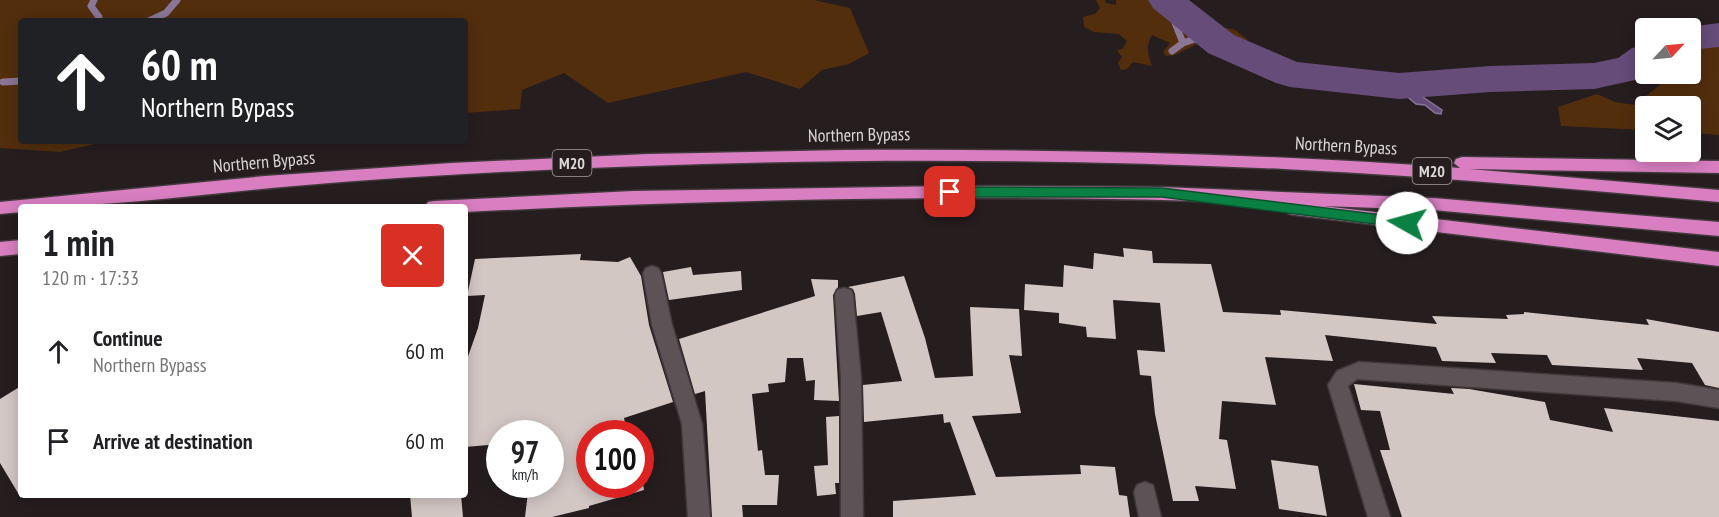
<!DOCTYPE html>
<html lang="en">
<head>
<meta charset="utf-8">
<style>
  :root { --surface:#fff; --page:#f6f6f6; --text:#202124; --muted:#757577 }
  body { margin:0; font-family:"PT Sans Narrow",sans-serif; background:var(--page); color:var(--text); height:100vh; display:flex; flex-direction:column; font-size:22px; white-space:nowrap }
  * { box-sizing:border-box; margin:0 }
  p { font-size:20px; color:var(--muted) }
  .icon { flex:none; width:33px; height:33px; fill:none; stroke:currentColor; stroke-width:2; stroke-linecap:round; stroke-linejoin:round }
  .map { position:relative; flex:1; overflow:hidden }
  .panel { position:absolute; left:18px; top:204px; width:450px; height:294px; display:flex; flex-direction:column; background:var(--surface); border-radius:6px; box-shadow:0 3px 15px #0003 }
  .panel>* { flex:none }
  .top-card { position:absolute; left:18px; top:18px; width:450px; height:126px; border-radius:6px; box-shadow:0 3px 15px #0003; background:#202124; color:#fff; overflow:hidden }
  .needle { width:39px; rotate:64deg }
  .tools { position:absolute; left:1635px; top:18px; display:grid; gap:12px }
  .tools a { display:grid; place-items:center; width:66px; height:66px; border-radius:6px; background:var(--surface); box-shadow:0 3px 15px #0003; font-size:30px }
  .speed { position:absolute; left:486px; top:420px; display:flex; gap:12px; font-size:30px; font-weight:700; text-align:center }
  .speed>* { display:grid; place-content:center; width:78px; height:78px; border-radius:50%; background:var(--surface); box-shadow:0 3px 15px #0003; line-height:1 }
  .speed small { font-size:15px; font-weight:400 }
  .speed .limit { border:9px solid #d22; background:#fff; color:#111 }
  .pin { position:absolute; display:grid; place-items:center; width:51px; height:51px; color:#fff; margin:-26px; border-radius:12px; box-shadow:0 3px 9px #0006 }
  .me { position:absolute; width:66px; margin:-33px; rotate:277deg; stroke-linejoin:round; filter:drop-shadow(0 0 4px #0008) }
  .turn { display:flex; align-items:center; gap:21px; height:126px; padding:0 24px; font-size:27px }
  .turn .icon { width:78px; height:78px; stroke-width:2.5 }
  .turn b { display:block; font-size:42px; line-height:51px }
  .round { display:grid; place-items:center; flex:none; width:63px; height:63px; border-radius:6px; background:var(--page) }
  .headline { display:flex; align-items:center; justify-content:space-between; height:102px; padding:0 24px }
  h1 { font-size:36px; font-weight:600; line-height:45px }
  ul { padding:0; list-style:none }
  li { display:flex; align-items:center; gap:18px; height:90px; padding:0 24px }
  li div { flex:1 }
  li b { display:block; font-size:22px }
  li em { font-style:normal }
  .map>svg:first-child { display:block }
  .green { fill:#532e0d }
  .water { fill:#664c79; stroke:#8a7696; stroke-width:1.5 }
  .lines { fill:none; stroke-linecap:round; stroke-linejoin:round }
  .stream { stroke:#8a7696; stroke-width:7 }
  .river { fill:#664c79; fill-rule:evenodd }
  .building { fill:#d3c7c4 }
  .street-casing { stroke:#40393b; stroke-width:3 }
  .highway-casing { stroke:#40393b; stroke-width:3 }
  .street { fill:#5d5255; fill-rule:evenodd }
  .highway { fill:#d87ec1; fill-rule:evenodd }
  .route { fill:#0b8043; stroke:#07532c; stroke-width:1.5 }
  .labels { text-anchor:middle; stroke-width:6; stroke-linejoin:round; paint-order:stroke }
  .shield { fill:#261d1f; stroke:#a69fa0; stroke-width:1.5 }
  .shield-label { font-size:16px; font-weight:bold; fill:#ddd7d8 }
  .street-label { font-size:18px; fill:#ddd7d8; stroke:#261d1f }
</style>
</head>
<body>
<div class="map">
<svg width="1719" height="517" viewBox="0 0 1719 517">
  <rect width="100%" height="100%" fill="#261d1f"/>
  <!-- green -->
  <path class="green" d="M0 0H814L850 8 869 53 849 64 822 70 800 89 746 72 608 103 564 73 522 90 520 109 465 113V21H21V141H108L60 152 0 148Z
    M1096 0H1105L1106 3 1116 5V0H1171L1194 17 1208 24 1235 30 1248 40 1245 43 1197 44 1175 55 1166 56 1163 52 1170 43 1152 35C1145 46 1148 55 1152 66L1133 62 1127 69 1121 70 1118 63 1122 57 1117 51 1123 48 1127 41 1119 34 1094 32 1084 27 1083 17 1095 14 1100 8Z
    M1719 40V135L1691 133 1690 106H1646L1645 130 1561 126 1558 107 1597 94 1615 102 1635 105 1673 74H1690L1691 51 1694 46Z"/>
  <!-- water -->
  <path class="water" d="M1491 70 1509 71 1540 78 1525 86 1465 81 1463 89 1458 93 1426 84 1437 80 1465 81Z
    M1381 75 1418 85 1417 93 1442 110 1441 114 1435 113 1425 105 1416 104 1404 94 1366 88 1355 81Z"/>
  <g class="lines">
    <!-- stream -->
    <path class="stream" d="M94 0 91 6 99 17 97 21
      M1166 0 1183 43 1172 51
      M149 21 166 13 177 0
      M1712 36 1719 38
      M1183 43 1209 34
      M3 82 21 81"/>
    <!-- river -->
    <path class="river" d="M1148 0H1189L1234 35 1297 62 1399 73 1490 66 1594 63 1618 58 1632 48 1646 45V74H1650L1644 78 1594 89 1490 92 1399 99 1290 87 1276 83 1208 53 1153 8Z
      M1719 23V47L1690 50V28H1681Z"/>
  </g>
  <!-- building -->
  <path class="building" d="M1123 248 1152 251 1153 263 1211 264 1223 312 1281 315 1280 310 1437 324 1432 316 1508 319 1506 315 1524 314V312L1649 325 1646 319 1719 332V388L1705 385 1692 363 1637 358 1643 370 1552 365 1547 355 1491 353 1496 363 1442 361 1436 347 1325 335 1333 361 1265 357 1276 405 1222 401 1219 439 1227 440 1236 489 1195 486 1199 501H1173L1155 414 1151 376 1140 375 1137 350 1165 352 1160 303 1113 300 1116 339 1087 337 1086 327 1059 323V313L1024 310 1025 284 1063 287 1064 265 1093 269 1094 253 1124 257Z
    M581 254 580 260 618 262 630 257 641 276 649 325 673 402 624 418 625 423 611 427 612 434H590V484H643L644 490 589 506V508L552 517H525L529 484H550V434H500V444L465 447V365L478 328 485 295 467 296 475 259Z
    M691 267 693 275 741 271 742 290 669 300 663 272Z
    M904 276 925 338 935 378 973 376 970 307 1019 309 1022 356 1009 355 1021 413 972 416 996 477 1081 474 1080 465 1115 467 1119 495 1127 496 1130 517H893V501L976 495 950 422 944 423 943 414 864 422 863 385 902 381 881 312 857 316 855 294 853 289 848 287Z
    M811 279 838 280V287L833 295 839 401 814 400 815 380 806 381 803 358H787L785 382 768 384 769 392 752 394 758 451 762 450 765 475H779L777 505H742L743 517H712L705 391 695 394 679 339 815 296Z
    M1354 384 1454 394 1451 388 1469 389 1545 402 1550 420 1613 432 1604 408 1719 421V517H1402L1380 450H1390L1380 411 1361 410Z
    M21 386V498L0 463V399Z
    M839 416V483H835L836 494 817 496 814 466 828 465 826 417Z
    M1271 460 1318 466 1327 516 1279 509Z
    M410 495H461L463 517H412Z"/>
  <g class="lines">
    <!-- street casing -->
    <g class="street-casing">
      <path id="street" d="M652 266 658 268 661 273 672 325 702 424 710 517H688L682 424 652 325 643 273 646 268Z
        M844 288 851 290 853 295 861 378 863 517H841V378L835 295 837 290Z
        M1359 362 1676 383 1719 390V408L1676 401 1357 379 1348 386 1390 517H1368L1328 385 1337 371Z
        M1145 482 1153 485 1161 517H1139L1134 492 1137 485Z"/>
    </g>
    <!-- highway casing -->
    <g class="highway-casing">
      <path id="highway" d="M845 150C1051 149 1255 153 1460 168L1454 163 1456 159 1462 157 1719 161V173L1469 169 1719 190V202C1574 189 1429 176 1284 169 1071 159 857 158 643 166 527 170 410 176 294 186 203 194 112 207 21 207V212L0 214V202L265 176 451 163 648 154Z
        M950 186 1162 187 1433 198 1719 222V236L1433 210 1323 206 1719 252V266L1295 215 1289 214 1286 209 1289 204C1014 193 739 198 465 212V207H425L428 202 434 201 633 191Z
        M21 240V254L0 256V242Z"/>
    </g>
    <!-- street -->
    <use href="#street" class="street"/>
    <!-- highway -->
    <use href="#highway" class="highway"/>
  </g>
  <!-- route -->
  <path class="route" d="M950 187 1162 188 1407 218 1414 223 1407 228 1162 197H950L943 192Z"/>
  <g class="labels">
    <!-- shield labels -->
    <g class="shield">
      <rect x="552.5" y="150" width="39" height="26" rx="4.5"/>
      <rect x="1412.5" y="158" width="39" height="26" rx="4.5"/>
    </g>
    <g class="shield-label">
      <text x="572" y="169">M20</text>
      <text x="1432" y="177">M20</text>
    </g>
    <!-- street labels -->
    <g class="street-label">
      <text transform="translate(859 135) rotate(-1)" y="6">Northern Bypass</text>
      <text transform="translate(1346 146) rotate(3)" y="6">Northern Bypass</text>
      <text transform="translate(264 162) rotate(-5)" y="6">Northern Bypass</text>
    </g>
  </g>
</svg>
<div class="tools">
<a><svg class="needle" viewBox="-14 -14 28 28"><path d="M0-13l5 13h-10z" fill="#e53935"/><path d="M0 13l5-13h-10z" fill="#757577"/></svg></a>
<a><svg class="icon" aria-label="layers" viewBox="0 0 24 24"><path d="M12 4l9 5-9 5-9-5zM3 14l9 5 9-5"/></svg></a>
</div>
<div class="speed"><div>97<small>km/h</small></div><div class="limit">100</div></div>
<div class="pin" style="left:950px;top:192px;background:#d93025"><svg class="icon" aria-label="arrive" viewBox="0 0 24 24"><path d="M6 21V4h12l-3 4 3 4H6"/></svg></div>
<svg class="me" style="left:1407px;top:223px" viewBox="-20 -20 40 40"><circle r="19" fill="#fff"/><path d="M0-13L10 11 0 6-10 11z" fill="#0b8043"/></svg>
<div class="top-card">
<div class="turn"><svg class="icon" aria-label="ahead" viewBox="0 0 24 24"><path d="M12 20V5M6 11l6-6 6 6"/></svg><div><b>60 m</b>Northern Bypass</div></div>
</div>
<section class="panel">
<div class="headline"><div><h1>1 min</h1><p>120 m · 17:33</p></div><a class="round" style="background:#d93025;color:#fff"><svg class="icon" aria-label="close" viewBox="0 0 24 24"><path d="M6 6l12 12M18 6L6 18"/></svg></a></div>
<ul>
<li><svg class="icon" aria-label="ahead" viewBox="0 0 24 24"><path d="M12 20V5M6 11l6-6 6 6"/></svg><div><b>Continue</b><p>Northern Bypass</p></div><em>60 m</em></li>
<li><svg class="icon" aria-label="arrive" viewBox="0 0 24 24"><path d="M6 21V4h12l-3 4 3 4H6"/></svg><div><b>Arrive at destination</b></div><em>60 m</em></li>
</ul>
</section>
</div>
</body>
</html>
